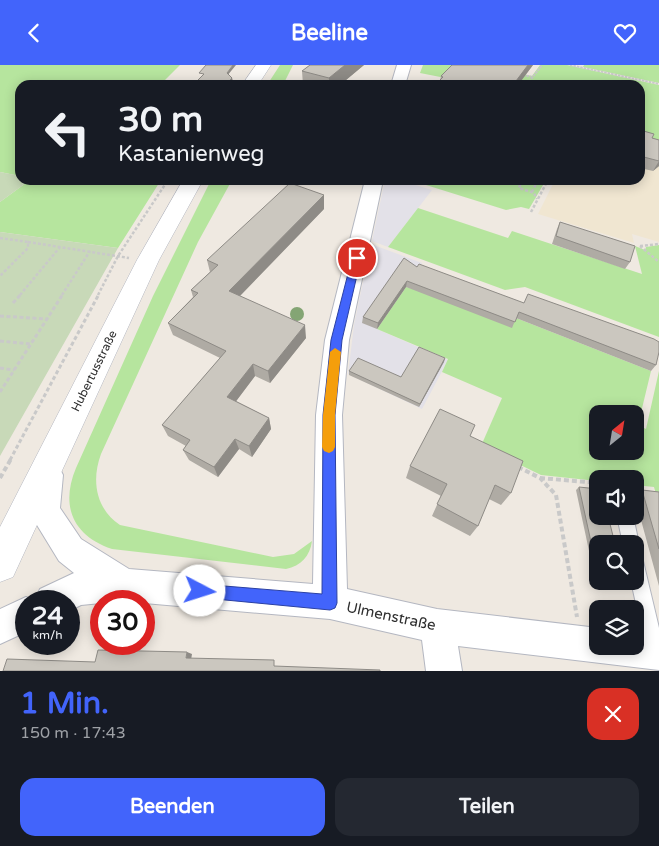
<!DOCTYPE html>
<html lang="de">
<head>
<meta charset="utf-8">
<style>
  :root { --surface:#171b24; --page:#242831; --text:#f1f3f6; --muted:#9ea1a6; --accent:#4264fb }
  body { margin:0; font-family:"Varela Round",sans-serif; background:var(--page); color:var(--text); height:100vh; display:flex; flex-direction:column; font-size:19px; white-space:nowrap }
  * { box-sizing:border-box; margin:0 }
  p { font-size:16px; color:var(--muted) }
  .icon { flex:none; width:28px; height:28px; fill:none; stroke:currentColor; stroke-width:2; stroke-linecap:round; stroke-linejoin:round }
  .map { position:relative; height:606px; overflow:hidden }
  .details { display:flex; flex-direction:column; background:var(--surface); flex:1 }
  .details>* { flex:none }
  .guide { position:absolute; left:15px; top:15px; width:630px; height:105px; border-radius:15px; box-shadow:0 2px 12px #0003; background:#171b24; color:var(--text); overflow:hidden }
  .needle { width:32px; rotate:30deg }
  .fabs { position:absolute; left:589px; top:340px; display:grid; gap:10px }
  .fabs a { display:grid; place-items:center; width:55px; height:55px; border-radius:10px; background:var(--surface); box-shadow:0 2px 12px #0003; font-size:25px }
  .speed { position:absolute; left:15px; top:525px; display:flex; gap:10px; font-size:25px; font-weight:700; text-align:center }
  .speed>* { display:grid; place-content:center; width:65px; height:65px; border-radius:50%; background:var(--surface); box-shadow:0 2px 12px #0003; line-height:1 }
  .speed small { font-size:12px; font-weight:400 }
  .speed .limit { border:8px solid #d22; background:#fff; color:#111 }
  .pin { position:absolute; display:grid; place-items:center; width:42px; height:42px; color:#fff; margin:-21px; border:2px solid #fff; border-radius:50%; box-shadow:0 1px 5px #0007 }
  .me { position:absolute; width:55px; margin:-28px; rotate:95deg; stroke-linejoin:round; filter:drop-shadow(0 0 4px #0008) }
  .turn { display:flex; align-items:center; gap:18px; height:105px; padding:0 20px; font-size:22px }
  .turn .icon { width:65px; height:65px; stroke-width:2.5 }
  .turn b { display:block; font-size:35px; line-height:42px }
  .round { display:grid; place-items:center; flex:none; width:52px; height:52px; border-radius:15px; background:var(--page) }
  .head { display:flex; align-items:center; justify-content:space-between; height:85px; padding:0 20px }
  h1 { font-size:30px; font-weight:700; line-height:38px; color:var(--accent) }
  .primary-button { display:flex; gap:10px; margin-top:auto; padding:10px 20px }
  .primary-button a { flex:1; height:58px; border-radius:15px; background:var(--accent); color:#fff; font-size:20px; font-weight:700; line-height:58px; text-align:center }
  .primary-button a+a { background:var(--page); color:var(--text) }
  header { display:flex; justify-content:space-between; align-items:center; height:65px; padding:0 20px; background:var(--accent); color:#fff; font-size:22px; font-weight:700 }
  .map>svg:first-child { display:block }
  .industrial { fill:#e3e1e8 }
  .education { fill:#f0e6d1 }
  .green { fill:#b6e59e; fill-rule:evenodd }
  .cemetery { fill:#c8d9b8 }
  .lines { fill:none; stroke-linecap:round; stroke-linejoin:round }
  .service-casing { stroke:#b4b7c1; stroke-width:2 }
  .minor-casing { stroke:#b4b7c1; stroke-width:2 }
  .tertiary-casing { stroke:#b4b7c1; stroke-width:1 }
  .path-far3 { stroke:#c9c9c9; stroke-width:2; stroke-dasharray:2.5 1; stroke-linecap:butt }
  .path-far2 { stroke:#c9c9c9; stroke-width:2.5; stroke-dasharray:3 2; stroke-linecap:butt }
  .path-far1 { stroke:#c9c9c9; stroke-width:3; stroke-dasharray:4 2.5; stroke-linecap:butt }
  .path { stroke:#c9c9c9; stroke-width:4; stroke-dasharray:5 3; stroke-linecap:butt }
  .service { fill:#fff; fill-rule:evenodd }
  .minor { fill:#fff; fill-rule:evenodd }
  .tertiary { fill:#fff; fill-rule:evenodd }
  .tree { fill:#84a574 }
  .wall { fill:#afaba4 }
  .shaded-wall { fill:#8e8b86 }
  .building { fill:#cbc7bf; stroke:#8e8b86 }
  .route { fill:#4264fb; stroke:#2b41a3 }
  .slow { fill:#f59e0b }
  .labels { text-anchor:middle; stroke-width:4; stroke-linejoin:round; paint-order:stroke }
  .street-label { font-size:12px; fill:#2e2e2e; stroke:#fff }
  .near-street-label { font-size:15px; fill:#2e2e2e; stroke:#fff }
</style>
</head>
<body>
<header><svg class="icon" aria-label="back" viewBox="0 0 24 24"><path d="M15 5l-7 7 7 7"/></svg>Beeline<svg class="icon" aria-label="heart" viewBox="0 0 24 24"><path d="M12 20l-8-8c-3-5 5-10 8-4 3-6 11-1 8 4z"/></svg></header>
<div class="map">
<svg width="659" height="606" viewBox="0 0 659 606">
  <rect width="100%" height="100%" fill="#efe9e1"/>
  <!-- industrial -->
  <path class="industrial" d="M385 115H399L432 125 388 182 372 176Z
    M371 179 422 198 377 264 448 295 422 344 348 309 354 260Z"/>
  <!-- education -->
  <path class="education" d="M640 73 659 78V177L632 169 634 178 538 149 555 115H640Z"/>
  <!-- green -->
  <path class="green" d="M0 0H180L160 20H20V111L0 107Z
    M280 0H293L283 20H267Z
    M423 0H483L532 11 540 0H567L659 20V78L640 73V20H481L420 8Z
    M584 0H659V18L583 2Z
    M30 115H161L118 183 0 167V137Z
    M211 115H232L198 177 101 389C91 416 96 444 120 460L273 492 294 489 312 476C310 491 301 501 286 504L112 484C73 471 60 441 76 403L153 231Z
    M410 115H546L529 144 521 142 506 145Z
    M418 143 508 173 512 166 642 209 635 181 645 185 646 182 659 180V272L525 222 505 225 388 182Z
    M406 222 516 253 651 306 638 360 646 364 659 306V433H657L654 422 635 420V414H598L597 416 541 410 481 381 502 333 442 307 448 294 377 264ZM598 349H635V386H598Z"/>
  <!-- cemetery -->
  <path class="cemetery" d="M0 107 20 111V115H30L0 137Z
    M0 167 118 183 0 391Z"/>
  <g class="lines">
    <!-- service casing -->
    <g class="service-casing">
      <path id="service" d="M617 451H633L639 479 637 485H635V479H623Z
        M635 488 641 490 643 496 659 563V591L655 593 649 590 646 584 631 516H635Z"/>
    </g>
    <!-- minor casing -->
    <g class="minor-casing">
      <path id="minor" d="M397 0H411L405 20H391Z
        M365 115H383L349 275 342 350 347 524 437 544 598 563V581H635V567L659 569V605L458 581 462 606H426L422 575 330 554 144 538V536H101V538L81 540 69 546V536H26V567L0 579V544L26 532 35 536 40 524 74 508 59 496 29 447 33 410 38 400 48 396 58 400 63 410 60 443 81 474 129 504 313 519 316 350 325 275Z"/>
    </g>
    <!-- tertiary casing -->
    <g class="tertiary-casing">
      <path id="tertiary" d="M256 0H271L258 20H242Z
        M183 115H203L159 195 13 512 0 517V462L137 195Z"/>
    </g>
    <!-- path-far3 -->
    <path class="path-far3" d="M570 0 659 19
      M523 10 533 12
      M437 20 442 15
      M530 20 529 17 542 0"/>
    <!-- path-far2 -->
    <path class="path-far2" d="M522 115 519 123 534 128 537 134
      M524 115 533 118 535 115
      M532 127 536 119 533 118
      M531 147 548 115
      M0 173 28 177V183L0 211
      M28 177 129 193
      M640 181 659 197
      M640 181 659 179
      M20 230 60 182
      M62 230 90 186
      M98 230 118 191 168 115"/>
    <!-- path-far1 -->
    <path class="path-far1" d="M13 238 21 229
      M0 251 46 254
      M0 276 31 279
      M0 303 14 305
      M0 327 63 229
      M10 395 99 229"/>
    <!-- path -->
    <path class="path" d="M518 402 540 413 556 430 577 552
      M0 413 11 394
      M540 413 598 418"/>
    <!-- service -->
    <use href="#service" class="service"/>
    <!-- minor -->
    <use href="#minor" class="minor"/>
    <!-- tertiary -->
    <use href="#tertiary" class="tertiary"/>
  </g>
  <!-- trees -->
  <circle class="tree" cx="297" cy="249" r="7"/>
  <!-- wall -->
  <path class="wall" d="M310 0H364L340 20H303L302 6Z
    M533 0 518 20H439L441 11Z
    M640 65 652 73 659 75V101L653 106 640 103Z
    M324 144 240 231 306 273 270 318 255 311 236 336 269 353 271 364 252 392 239 384 218 412 189 395 183 385 186 381 168 371 162 360 220 293 173 270 168 258 193 232 191 225 210 207 207 195Z
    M560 157 630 197 625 204 552 179 557 164Z
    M417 202 656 300 651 306 516 253 512 263 406 222 377 264 362 258 363 252Z
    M445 293 419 342 349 310V306L401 312Z
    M470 371 511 428 501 440 489 434 478 461 470 471 432 451 441 431 406 413 410 401Z
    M579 422 598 479V515L595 514 576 425Z
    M642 425 659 427V521L635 433V430Z"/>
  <!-- shaded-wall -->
  <path class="shaded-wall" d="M233 0H236L227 11V8Z
    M345 0H364L340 20H329V13Z
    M528 0H533L518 20H513Z
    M232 13 233 16 230 20H226Z
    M659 96V101L653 106Z
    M324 130V144L232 239 229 226Z
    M407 216 406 222 377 264 378 258Z
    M305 260 306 273 270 318 268 306Z
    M445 293 444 297 419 342 420 339Z
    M253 299 255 311 231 343 227 332Z
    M269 353 271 364 252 392 249 381Z
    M235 374 239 384 218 412 214 402Z
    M187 587 192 589 191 595 186 593Z"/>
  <!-- building -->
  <path class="building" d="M206 0H233L227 8 232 13 226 20H193L204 9 199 8Z
    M310 0H345L329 13 302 6Z
    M452 0H528L513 20H456L439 16 443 12 441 11Z
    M640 65 654 69 652 73 659 75V96L640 91Z
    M290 118 324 130 229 226 305 260 268 306 253 299 227 332 269 353 249 381 235 374 214 402 183 385 190 375 162 360 226 286 168 258 198 228 191 225 218 200 207 195Z
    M560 157 635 181 630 197 556 171Z
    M404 193 417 202 419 199 524 238 528 229 654 274 659 277V287L656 300 519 247 515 257 407 216 378 258 363 252Z
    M419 282 445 293 420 339 349 306 358 293 401 312Z
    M440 344 475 360 470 371 523 396 511 428 495 420 478 461 437 439 447 419 410 401Z
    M579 422 598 424V451H608L615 479H598V509Z
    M642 425 659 427V484Z
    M98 585 187 587 186 593 274 595V601L380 605V606H3L7 594 95 597Z"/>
  <!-- route -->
  <path class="route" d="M357 190 361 193 342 275 335 350 337 538 335 543 330 545 194 532 192 526 194 521 200 519 322 529 323 350 331 275 352 193Z"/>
  <!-- slow -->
  <path class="slow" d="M335 283 341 287 335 350V382L333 386 329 388 324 386 322 382 323 350 330 287Z"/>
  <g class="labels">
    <!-- street labels -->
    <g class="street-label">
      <text transform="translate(94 306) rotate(-64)" y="4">Hubertusstraße</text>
    </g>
    <!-- near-street labels -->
    <g class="near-street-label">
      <text transform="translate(391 551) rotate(12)" y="5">Ulmenstraße</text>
    </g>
  </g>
</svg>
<div class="fabs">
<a><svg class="needle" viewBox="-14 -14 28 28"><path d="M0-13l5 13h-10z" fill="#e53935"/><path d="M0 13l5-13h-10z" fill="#9ea1a6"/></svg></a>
<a><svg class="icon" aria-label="sound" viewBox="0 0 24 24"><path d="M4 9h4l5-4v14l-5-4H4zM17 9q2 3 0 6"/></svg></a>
<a><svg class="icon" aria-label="search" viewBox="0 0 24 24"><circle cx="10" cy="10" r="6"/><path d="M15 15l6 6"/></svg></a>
<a><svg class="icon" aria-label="layers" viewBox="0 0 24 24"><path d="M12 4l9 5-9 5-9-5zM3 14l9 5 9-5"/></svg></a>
</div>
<div class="speed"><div>24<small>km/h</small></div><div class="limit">30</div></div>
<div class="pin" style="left:357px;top:193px;background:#d93025"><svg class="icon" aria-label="arrive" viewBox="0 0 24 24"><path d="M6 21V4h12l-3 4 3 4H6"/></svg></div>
<svg class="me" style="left:200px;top:526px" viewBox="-20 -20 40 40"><circle r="19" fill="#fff"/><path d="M0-13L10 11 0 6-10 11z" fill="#4264fb"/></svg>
<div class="guide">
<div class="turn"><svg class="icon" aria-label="left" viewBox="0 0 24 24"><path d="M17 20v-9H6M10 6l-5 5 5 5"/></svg><div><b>30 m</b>Kastanienweg</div></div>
</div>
</div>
<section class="details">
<div class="head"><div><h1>1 Min.</h1><p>150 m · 17:43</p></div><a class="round" style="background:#d93025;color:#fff"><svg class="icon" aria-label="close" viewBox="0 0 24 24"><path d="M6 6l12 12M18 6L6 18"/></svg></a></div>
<div class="primary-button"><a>Beenden</a><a>Teilen</a></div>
</section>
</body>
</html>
